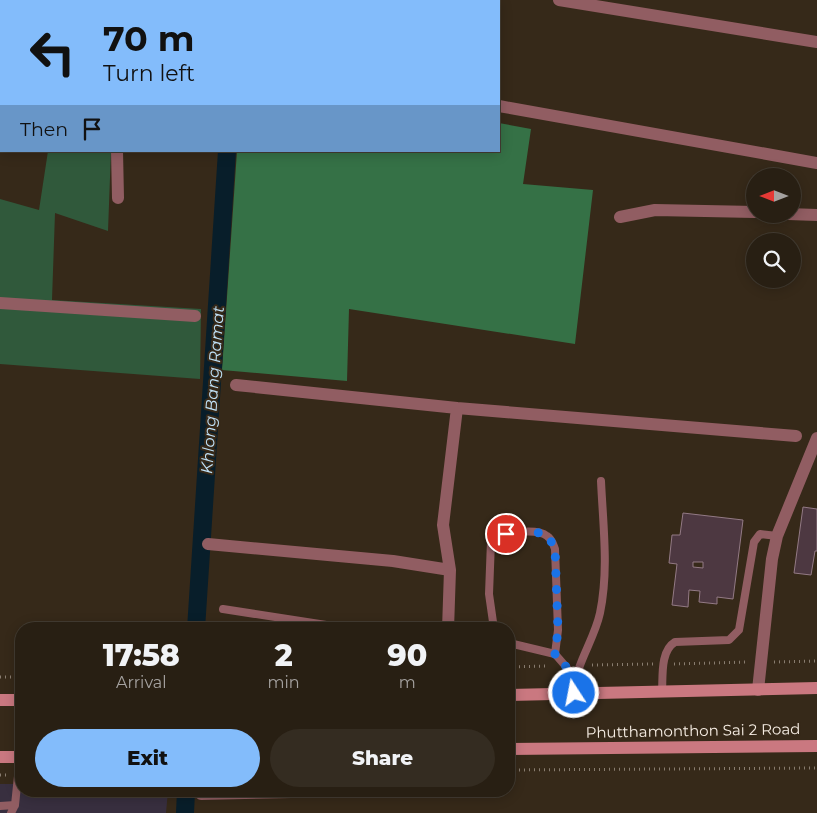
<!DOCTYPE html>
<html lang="en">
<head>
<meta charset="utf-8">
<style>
  :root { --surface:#281f13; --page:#342c21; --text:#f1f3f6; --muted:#a5a2a0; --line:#443d33; --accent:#83bcfb }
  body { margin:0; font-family:Montserrat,sans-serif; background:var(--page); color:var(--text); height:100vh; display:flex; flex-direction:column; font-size:19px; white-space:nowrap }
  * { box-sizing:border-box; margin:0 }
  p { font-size:16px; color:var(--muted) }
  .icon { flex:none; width:28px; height:28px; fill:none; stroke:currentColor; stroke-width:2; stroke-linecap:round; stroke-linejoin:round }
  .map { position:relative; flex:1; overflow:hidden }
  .sheet { position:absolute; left:15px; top:622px; width:500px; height:175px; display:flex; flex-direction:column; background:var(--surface); border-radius:20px; box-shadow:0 2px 12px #0003,0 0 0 1px var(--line) }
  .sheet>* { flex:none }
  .hud { position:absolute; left:0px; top:0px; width:500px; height:152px; box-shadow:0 2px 12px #0003,0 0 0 1px var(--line); background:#83bcfb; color:#111; overflow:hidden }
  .needle { width:32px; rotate:270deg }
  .buttons { position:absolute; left:746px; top:168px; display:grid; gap:10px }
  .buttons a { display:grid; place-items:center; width:55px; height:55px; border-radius:50%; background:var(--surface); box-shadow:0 2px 12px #0003,0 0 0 1px var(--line); font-size:25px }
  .pin { position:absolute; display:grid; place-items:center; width:42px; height:42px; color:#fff; margin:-21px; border:2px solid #fff; border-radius:50%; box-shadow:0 1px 5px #0007 }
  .me { position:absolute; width:55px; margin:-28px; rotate:349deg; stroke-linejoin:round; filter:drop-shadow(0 0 4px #0008) }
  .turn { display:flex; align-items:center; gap:18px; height:105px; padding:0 20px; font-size:22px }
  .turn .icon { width:65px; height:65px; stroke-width:2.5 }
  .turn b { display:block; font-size:35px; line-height:42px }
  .then { display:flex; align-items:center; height:48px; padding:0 20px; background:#0003; gap:10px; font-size:19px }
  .eta { display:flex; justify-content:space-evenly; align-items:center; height:85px; text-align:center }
  .eta b { font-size:30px; font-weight:800; line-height:35px }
  .button { display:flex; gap:10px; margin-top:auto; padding:10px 20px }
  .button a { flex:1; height:58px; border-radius:30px; background:var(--accent); color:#111; font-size:20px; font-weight:800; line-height:58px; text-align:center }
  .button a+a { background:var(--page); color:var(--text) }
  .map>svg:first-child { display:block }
  .commercial { fill:#382f3f }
  .built { fill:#42301a }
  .green { fill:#30593b }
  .forest { fill:#357146 }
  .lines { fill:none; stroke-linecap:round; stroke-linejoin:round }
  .canal { stroke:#081e2a; stroke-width:18 }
  .building { fill:#4d3841; stroke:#937a85; fill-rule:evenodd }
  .path { stroke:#897d70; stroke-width:3; stroke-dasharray:1 4; stroke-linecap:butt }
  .lane { stroke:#915d62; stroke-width:8 }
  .street { stroke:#915d62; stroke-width:12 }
  .secondary { stroke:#ca7880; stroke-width:12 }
  .route { stroke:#1a73e8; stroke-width:9; stroke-dasharray:0 16.2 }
  .labels { text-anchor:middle; stroke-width:4; stroke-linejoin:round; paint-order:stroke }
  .street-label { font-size:15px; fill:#f6ede3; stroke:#362919 }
  .water-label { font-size:16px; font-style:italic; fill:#c0e3fa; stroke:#362919 }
</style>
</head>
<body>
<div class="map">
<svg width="817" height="813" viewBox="0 0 817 813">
  <rect width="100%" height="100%" fill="#362919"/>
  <!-- commercial -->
  <path class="commercial" d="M0 784H21V791H168L166 813H0Z"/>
  <!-- built -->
  <path class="built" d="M0 0H112L1 3Z"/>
  <!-- green -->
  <path class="green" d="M48 151H111L108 231 55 213 52 300 201 309 200 379 0 364V199L39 210Z"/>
  <!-- forest -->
  <path class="forest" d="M499 123 531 129 523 184 593 190 575 344 349 309 347 381 222 370 237 151H499Z"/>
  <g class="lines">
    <!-- canal -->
    <path class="canal" d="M236 1V0
      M196 629 227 151
      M185 813 186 791"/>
  </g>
  <!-- building -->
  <path class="building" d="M803 507 817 509V551H815L811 575 794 573Z
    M683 513 743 520 733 599 717 597V604L699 602 700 591 689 590 688 607 672 605 677 564 669 563 672 535H680ZM693 562H703V568L693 567Z"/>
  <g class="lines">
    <!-- path -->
    <path class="path" d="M774 662 817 661
      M674 664 748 662
      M592 665 653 664
      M509 667 548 666
      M0 677H21
      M509 770 817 768
      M0 775H8"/>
    <!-- lane -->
    <path class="lane" d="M223 609 352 629
      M494 629 489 594 491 541C499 532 537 528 547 536 552 539 553 544 555 549L558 630 555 654
      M509 643 555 654 575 677
      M662 692C663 677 660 651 675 642L729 640 739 630 754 542 760 534 777 536
      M574 693C575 664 594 641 600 613 609 570 603 525 601 481
      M0 806 15 805
      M11 813 15 805 20 757"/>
    <!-- street -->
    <path class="street" d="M559 0 817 42
      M417 1V0
      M0 104H1
      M499 106 817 163
      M117 151 118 198
      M788 214 817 215
      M620 217 655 210 755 212
      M0 303 195 316
      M236 385 457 408
      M208 544 393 561 450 570
      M448 629 450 570 443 525 457 408 796 436
      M758 690 772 559 777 536 817 438
      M201 794 341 791"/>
    <!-- secondary -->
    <path class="secondary" d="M509 695 817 688
      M0 700H21
      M509 749 817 746
      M0 757H21"/>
  </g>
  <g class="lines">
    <!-- route -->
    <path class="route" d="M506 534C527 532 546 526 555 549L558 630 555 654 575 677 574 693"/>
  </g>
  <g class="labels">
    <!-- street labels -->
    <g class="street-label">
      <text transform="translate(693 731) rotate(-1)" y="5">Phutthamonthon Sai 2 Road</text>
    </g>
    <!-- water labels -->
    <g class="water-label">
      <text transform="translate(212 390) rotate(-86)" y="6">Khlong Bang Ramat</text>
    </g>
  </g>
</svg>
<div class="buttons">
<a><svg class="needle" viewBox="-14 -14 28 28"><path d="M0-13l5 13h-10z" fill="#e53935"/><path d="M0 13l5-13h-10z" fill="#a5a2a0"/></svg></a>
<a><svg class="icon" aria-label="search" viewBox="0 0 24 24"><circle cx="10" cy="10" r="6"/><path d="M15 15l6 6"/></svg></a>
</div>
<div class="pin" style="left:506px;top:534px;background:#d93025"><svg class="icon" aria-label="arrive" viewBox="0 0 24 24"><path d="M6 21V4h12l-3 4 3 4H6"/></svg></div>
<svg class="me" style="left:574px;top:693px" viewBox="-20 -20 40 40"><circle r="17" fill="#1a73e8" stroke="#fff" stroke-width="3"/><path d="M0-11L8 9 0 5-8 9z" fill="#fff"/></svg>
<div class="hud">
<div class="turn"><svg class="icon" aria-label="left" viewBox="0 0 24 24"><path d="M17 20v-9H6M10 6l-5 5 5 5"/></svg><div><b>70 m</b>Turn left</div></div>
<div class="then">Then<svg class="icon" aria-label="arrive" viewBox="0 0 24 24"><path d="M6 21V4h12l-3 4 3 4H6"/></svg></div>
</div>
<section class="sheet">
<div class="eta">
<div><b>17:58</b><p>Arrival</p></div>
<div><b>2</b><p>min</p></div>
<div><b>90</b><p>m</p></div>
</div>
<div class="button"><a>Exit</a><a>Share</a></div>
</section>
</div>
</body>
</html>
